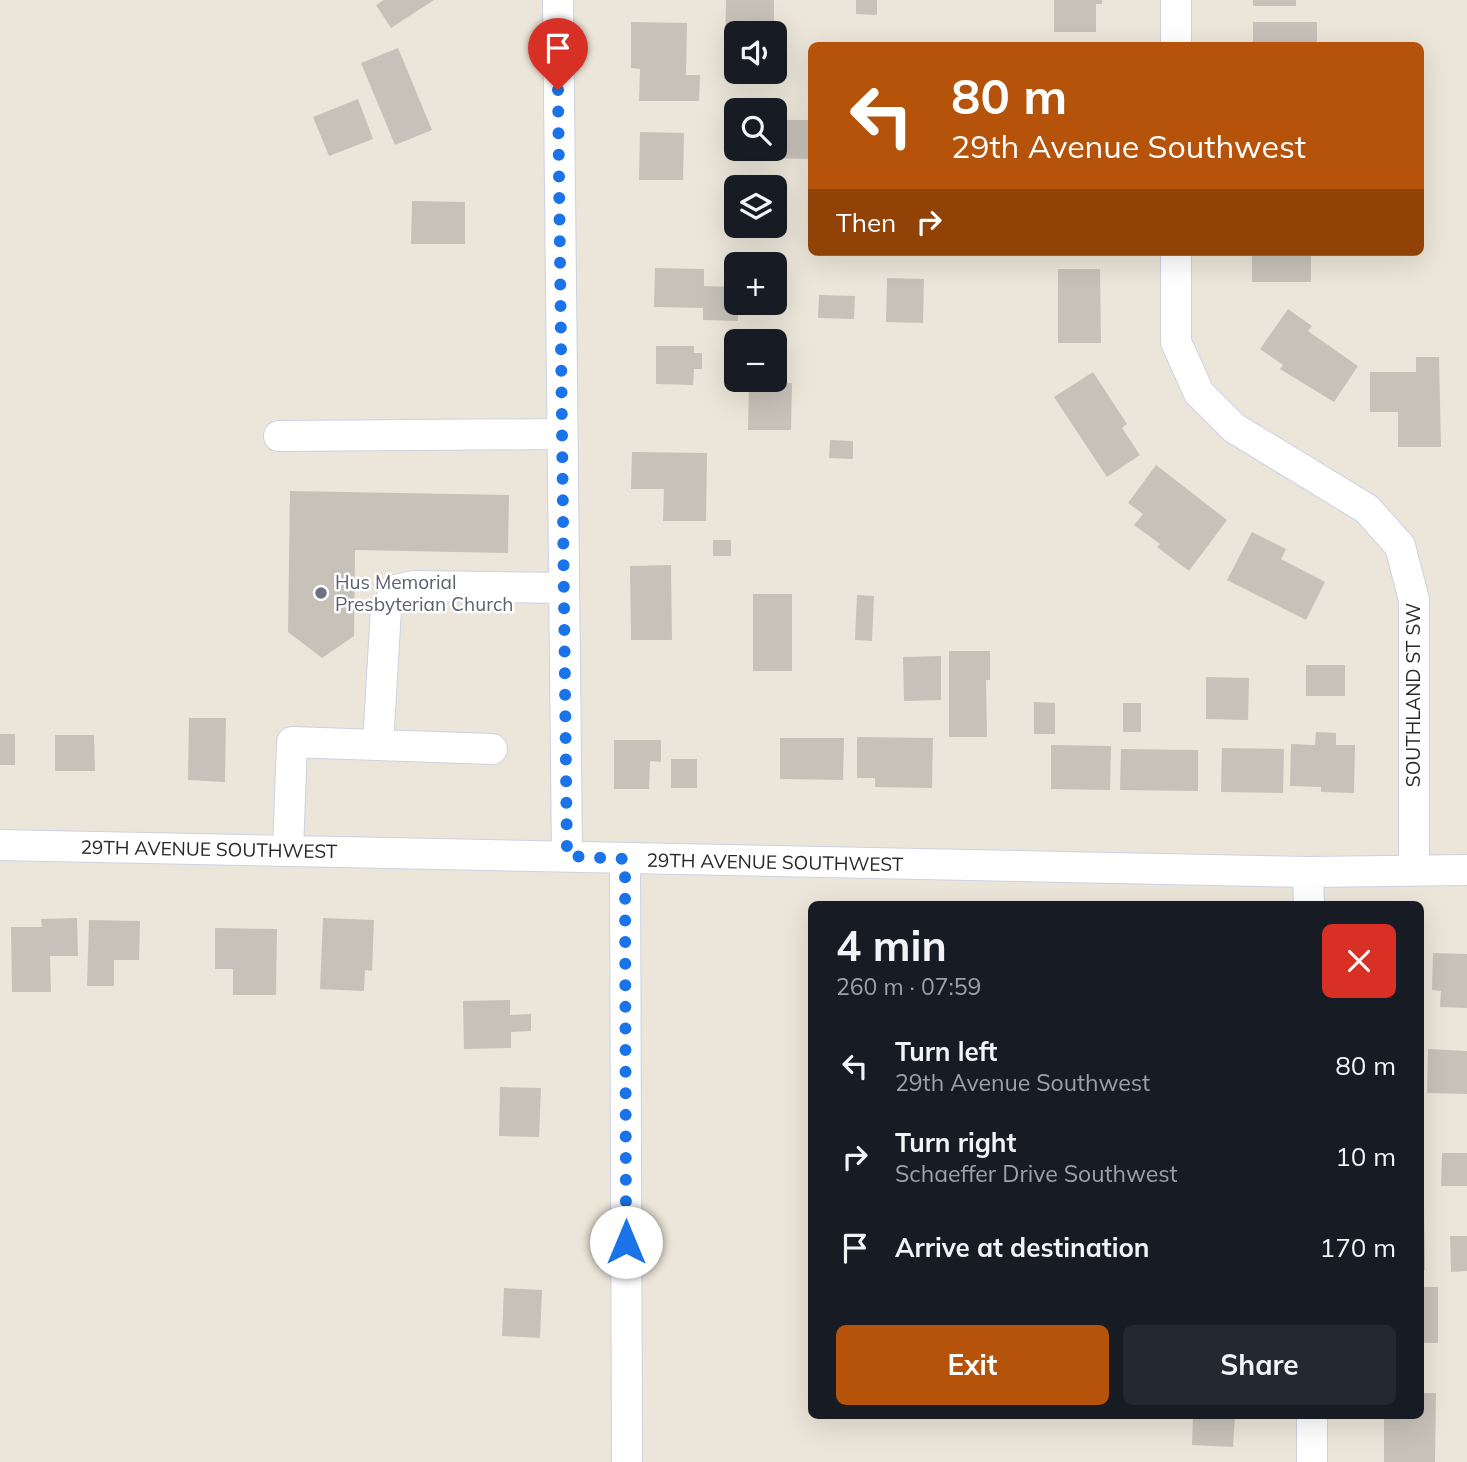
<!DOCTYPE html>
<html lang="en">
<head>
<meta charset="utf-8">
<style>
  :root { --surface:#171b24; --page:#242831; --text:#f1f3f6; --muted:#9ea1a6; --accent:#b45309 }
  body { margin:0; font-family:Mulish,sans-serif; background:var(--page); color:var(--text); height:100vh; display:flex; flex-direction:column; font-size:26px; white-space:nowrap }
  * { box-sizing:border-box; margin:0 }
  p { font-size:23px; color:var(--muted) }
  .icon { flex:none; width:38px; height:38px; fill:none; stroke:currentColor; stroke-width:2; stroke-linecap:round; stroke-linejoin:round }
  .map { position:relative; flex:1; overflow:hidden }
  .drawer { position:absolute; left:808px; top:901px; width:616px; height:518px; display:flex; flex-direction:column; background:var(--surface); border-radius:10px; box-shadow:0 7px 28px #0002 }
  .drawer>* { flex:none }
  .guide { position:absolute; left:808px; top:42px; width:616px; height:214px; border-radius:10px; box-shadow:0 7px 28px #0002; background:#b45309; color:#fff; overflow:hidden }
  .controls { position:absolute; left:724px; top:21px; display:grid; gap:14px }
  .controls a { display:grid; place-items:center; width:63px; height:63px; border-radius:10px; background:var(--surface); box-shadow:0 7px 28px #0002; font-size:35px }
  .pin { position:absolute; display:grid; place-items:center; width:60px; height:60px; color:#fff; margin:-72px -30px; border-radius:50% 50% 50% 0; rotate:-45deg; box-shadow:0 0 7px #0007 }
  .pin .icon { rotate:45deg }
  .me { position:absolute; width:77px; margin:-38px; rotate:0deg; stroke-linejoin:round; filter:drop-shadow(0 0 5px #0008) }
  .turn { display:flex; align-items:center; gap:24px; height:147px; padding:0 28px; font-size:32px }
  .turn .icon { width:91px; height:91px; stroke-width:2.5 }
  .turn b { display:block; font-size:49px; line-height:60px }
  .then { display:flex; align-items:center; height:66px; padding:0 28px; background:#0003; gap:14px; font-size:26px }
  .round { display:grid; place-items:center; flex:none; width:74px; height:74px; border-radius:10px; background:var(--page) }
  .summary { display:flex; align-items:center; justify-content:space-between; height:119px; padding:0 28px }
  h1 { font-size:42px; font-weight:700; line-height:52px }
  .action { display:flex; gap:14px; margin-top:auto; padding:14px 28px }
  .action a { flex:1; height:80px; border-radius:10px; background:var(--accent); color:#fff; font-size:28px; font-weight:700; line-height:80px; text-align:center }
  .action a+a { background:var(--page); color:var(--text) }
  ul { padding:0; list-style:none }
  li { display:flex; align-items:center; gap:21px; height:91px; padding:0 28px }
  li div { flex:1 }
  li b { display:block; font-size:26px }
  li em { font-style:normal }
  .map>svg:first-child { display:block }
  .building { fill:#c7c2b9 }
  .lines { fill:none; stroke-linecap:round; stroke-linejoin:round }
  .minor-casing { stroke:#ced1e3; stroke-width:32 }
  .minor { stroke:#fff; stroke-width:30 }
  .route { stroke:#1a73e8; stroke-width:12; stroke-dasharray:0 21.6 }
  .worship-dot { fill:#6b7280; stroke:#fff; stroke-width:2.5 }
  .labels { text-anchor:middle; stroke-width:5; stroke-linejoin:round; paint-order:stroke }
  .worship-label { font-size:19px; fill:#5b616d; stroke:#fff; text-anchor:start }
  .street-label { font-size:19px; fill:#282828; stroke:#fff }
</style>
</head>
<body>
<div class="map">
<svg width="1467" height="1462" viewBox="0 0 1467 1462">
  <rect width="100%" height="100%" fill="#ece5d9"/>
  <!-- building -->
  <path class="building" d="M384 0H434L391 28 376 5Z
    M726 0H774V33H737V53H725Z
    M856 0H877V15L856 14Z
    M1054 0H1102V4H1096V32H1054Z
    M1253 0H1296V6H1253Z
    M631 22 687 23 686 75H700L699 101H639L640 69 631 68Z
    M1253 22H1317V46H1253Z
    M398 48 432 130 395 145 361 63Z
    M358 99 373 139 329 156 313 117Z
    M775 120H812V159L771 158V149H775Z
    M640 132 684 133 683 180H639Z
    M412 201 465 202V244H411Z
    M1252 252H1311V282H1252Z
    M655 268 704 269V286L737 287 738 321 703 320V308L654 307Z
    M1058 269H1100L1101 343H1058Z
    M887 278 924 279 923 323 886 322Z
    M819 295 855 296 854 319 818 318Z
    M1288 309 1312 326 1308 331 1358 366 1334 402 1280 369 1283 365 1260 349Z
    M656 346H694V353H702V369H694L693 385 656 384Z
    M1416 357H1439L1441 447H1398V412H1370V372H1416Z
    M1093 372 1127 424 1122 428 1140 455 1107 477 1054 397Z
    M749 382 792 383 791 430H748Z
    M830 440 853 441V459L829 458Z
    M632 452 707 453 706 521H663L664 489H631Z
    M1156 465 1227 520 1189 571 1157 547 1160 544 1134 525 1143 514 1128 503Z
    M290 491 509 495 508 553 355 550 354 636 322 658 288 632Z
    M1252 532 1286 549 1281 559 1325 582 1306 620 1227 580Z
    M713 540H731V556H713Z
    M671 565 672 640H631L630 566Z
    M753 594H792V671H753Z
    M857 595 874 596 872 641 855 640Z
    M949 651H990V680H986L987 737H949Z
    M941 656V700L904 701 903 657Z
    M1306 665H1345V696H1306Z
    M1206 677 1249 678 1248 720 1206 719Z
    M1034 702 1055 703V734H1034Z
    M1123 703H1141V732H1123Z
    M189 718H226L225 782 188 780Z
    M1316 732 1336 733V745H1355L1354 793 1321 792V787L1290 786 1291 744 1315 745Z
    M0 734H15V765H0Z
    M55 735H94L95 771H55Z
    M857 737 933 738 932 788 875 787V778H857Z
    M780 738H844L843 780 780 779Z
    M614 740H661V762L650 761 649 789H614Z
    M1051 745 1111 746 1110 790 1051 789Z
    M1222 748 1284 749 1283 793 1221 792Z
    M1121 749 1198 750V791L1120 790Z
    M671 759H697V788H671Z
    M77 918 78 956H50L51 992H12L11 927H42L41 919Z
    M323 918 374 920 372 971 365 970 364 991 320 989Z
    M89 920 140 921 139 960H114V986H87Z
    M215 928 277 929 276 995H233V969H215Z
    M1433 953 1467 954V1008L1440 1007 1441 991 1432 990Z
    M510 1000V1015L531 1014V1031L511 1032V1048L464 1049 463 1001Z
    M1428 1049 1467 1051V1094L1427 1093Z
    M500 1087 541 1088 539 1137 499 1136Z
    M1442 1153H1467V1186H1441Z
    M1421 1207H1424L1425 1270H1421Z
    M1450 1236H1467V1271L1451 1272Z
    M1421 1287H1438V1343H1421Z
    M504 1288 542 1290 540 1338 502 1336Z
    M1421 1393H1436L1435 1462H1384V1418L1421 1416Z
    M1193 1416H1235L1233 1447 1192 1445Z"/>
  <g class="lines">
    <!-- minor casing -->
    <g class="minor-casing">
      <path id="minor" d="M558 0 567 856
        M1176 0V46
        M1176 252V342L1199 393 1234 428 1367 509 1400 546 1414 600V869
        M279 436 562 434
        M378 745 386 609 396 590 414 586 564 588
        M0 845 1308 872 1467 870
        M288 851 292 742 492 749
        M625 859 627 1462
        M1308 872 1309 905
        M1312 1416V1462"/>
    </g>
    <!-- minor -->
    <use href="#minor" class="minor"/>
  </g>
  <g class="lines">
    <!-- route -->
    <path class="route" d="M558 90 567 856 625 859 626 1242"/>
  </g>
  <!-- markers -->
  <circle class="worship-dot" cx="321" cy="593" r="7"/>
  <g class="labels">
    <!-- worship labels -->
    <g class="worship-label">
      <text x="335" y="589">Hus Memorial<tspan x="335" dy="22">Presbyterian Church</tspan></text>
    </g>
    <!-- street labels -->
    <g class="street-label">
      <text transform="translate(1413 695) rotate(-90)" y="7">SOUTHLAND ST SW</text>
      <text transform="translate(209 849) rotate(1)" y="7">29TH AVENUE SOUTHWEST</text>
      <text transform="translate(775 862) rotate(1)" y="7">29TH AVENUE SOUTHWEST</text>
    </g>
  </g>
</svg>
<div class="controls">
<a><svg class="icon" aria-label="sound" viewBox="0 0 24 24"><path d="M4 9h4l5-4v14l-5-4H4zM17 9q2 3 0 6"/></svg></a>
<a><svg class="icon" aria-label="search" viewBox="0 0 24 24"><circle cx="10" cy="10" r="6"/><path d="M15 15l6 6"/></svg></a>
<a><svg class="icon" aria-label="layers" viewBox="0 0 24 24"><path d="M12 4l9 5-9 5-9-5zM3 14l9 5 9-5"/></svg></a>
<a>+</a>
<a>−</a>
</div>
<div class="pin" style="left:558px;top:90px;background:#d93025"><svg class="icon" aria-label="arrive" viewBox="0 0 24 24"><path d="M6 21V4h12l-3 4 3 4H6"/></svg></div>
<svg class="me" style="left:626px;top:1242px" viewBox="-20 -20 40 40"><circle r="19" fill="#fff"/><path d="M0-13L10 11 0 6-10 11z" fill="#1a73e8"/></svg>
<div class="guide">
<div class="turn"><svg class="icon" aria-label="left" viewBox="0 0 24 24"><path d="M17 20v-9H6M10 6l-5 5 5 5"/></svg><div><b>80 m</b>29th Avenue Southwest</div></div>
<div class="then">Then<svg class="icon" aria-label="right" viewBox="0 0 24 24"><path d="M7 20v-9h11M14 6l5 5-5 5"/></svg></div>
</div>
<section class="drawer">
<div class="summary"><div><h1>4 min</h1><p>260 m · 07:59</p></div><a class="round" style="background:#d93025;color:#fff"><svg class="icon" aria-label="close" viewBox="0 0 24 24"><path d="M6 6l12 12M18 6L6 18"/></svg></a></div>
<ul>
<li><svg class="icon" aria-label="left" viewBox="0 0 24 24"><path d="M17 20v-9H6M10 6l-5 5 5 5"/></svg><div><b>Turn left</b><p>29th Avenue Southwest</p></div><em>80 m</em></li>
<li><svg class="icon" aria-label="right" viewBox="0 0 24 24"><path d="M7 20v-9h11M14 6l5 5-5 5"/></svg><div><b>Turn right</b><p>Schaeffer Drive Southwest</p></div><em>10 m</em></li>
<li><svg class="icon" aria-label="arrive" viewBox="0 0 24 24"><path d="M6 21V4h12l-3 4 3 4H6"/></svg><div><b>Arrive at destination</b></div><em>170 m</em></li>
</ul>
<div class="action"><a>Exit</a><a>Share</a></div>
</section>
</div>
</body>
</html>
